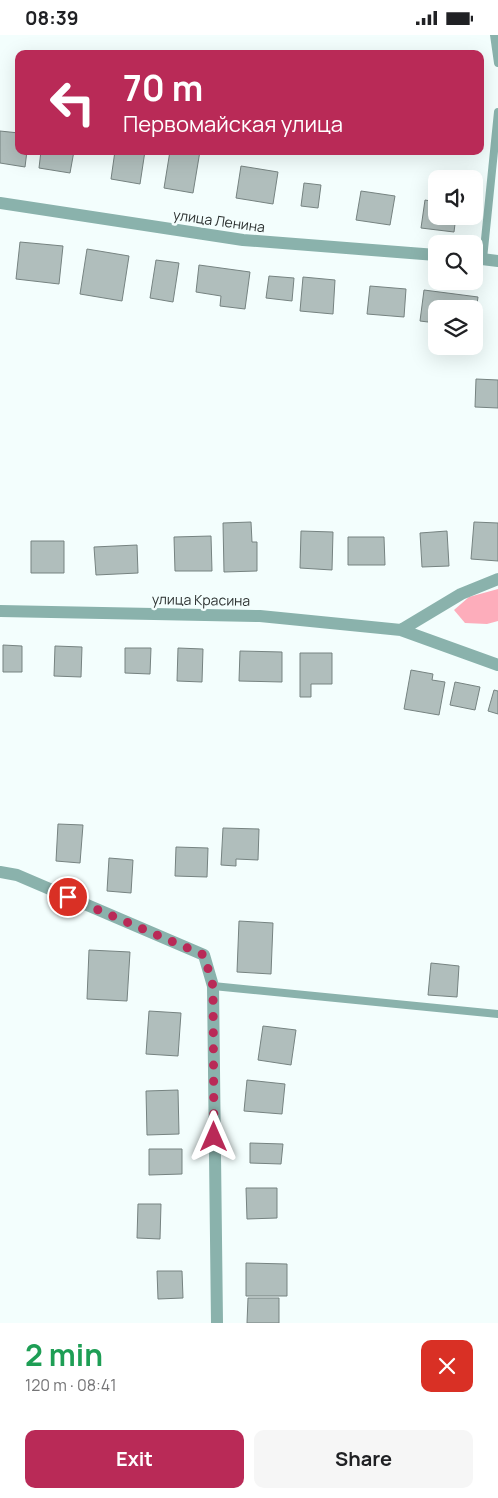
<!DOCTYPE html>
<html lang="en">
<head>
<meta charset="utf-8">
<style>
  :root { --surface:#fff; --page:#f6f6f6; --text:#202124; --muted:#757577; --accent:#b92a57 }
  body { margin:0; font-family:Manrope,sans-serif; background:var(--page); color:var(--text); height:100vh; display:flex; flex-direction:column; font-size:19px; white-space:nowrap }
  * { box-sizing:border-box; margin:0 }
  p { font-size:16px; color:var(--muted) }
  .icon { flex:none; width:28px; height:28px; fill:none; stroke:currentColor; stroke-width:2; stroke-linecap:round; stroke-linejoin:round }
  .map { position:relative; height:1288px; overflow:hidden }
  .drawer { display:flex; flex-direction:column; background:var(--surface); flex:1 }
  .drawer>* { flex:none }
  .top-card { position:absolute; left:15px; top:15px; width:469px; height:105px; border-radius:10px; box-shadow:0 5px 20px #0002; background:#b92a57; color:#fff; overflow:hidden }
  .fabs { position:absolute; left:428px; top:135px; display:grid; gap:10px }
  .fabs a { display:grid; place-items:center; width:55px; height:55px; border-radius:10px; background:var(--surface); box-shadow:0 5px 20px #0002; font-size:25px }
  .pin { position:absolute; display:grid; place-items:center; width:42px; height:42px; color:#fff; margin:-21px; border:2px solid #fff; border-radius:50%; box-shadow:0 1px 5px #0007 }
  .me { position:absolute; width:55px; margin:-28px; rotate:0deg; stroke-linejoin:round; filter:drop-shadow(0 0 4px #0008) }
  .turn { display:flex; align-items:center; gap:18px; height:105px; padding:0 25px; font-size:22px }
  .turn .icon { width:65px; height:65px; stroke-width:2.5 }
  .turn b { display:block; font-size:35px; line-height:42px }
  .round { display:grid; place-items:center; flex:none; width:52px; height:52px; border-radius:10px; background:var(--page) }
  .headline { display:flex; align-items:center; justify-content:space-between; height:85px; padding:0 25px }
  h1 { font-size:30px; font-weight:700; line-height:38px; color:#1e9e55 }
  .primary-button { display:flex; gap:10px; margin-top:auto; padding:10px 25px }
  .primary-button a { flex:1; height:58px; border-radius:10px; background:var(--accent); color:#fff; font-size:20px; font-weight:700; line-height:58px; text-align:center }
  .primary-button a+a { background:var(--page); color:var(--text) }
  .status { display:flex; justify-content:space-between; align-items:center; height:35px; padding:0 25px; background:var(--surface); direction:ltr }
  .status svg { height:14px; fill:currentColor }
  .map>svg:first-child { display:block }
  .forest { fill:#fdadbb }
  .building { fill:#b0bebc; stroke:#768381 }
  .lines { fill:none; stroke-linecap:round; stroke-linejoin:round }
  .service { stroke:#8ab2ac; stroke-width:8 }
  .minor { stroke:#8ab2ac; stroke-width:12 }
  .route { stroke:#b92a57; stroke-width:9; stroke-dasharray:0 16.2 }
  .labels { text-anchor:middle; stroke-width:5; stroke-linejoin:round; paint-order:stroke }
  .street-label { font-size:14px; fill:#2c3130; stroke:#f3fefd }
</style>
</head>
<body>
<div class="status"><b>08:39</b><svg viewBox="0 0 49 12"><path d="M0 12V9h3v3zM5 12V6h3v6zM10 12V3h3v9zM15 12V0h3v12zM26 1h20v11H26zM47 4h2v5h-2z"/></svg></div>
<div class="map">
<svg width="498" height="1288" viewBox="0 0 498 1288">
  <rect width="100%" height="100%" fill="#f3fefd"/>
  <!-- forest -->
  <path class="forest" d="M498 554V586L487 589 465 588 454 575 469 562Z"/>
  <!-- building -->
  <path class="building" d="M0 96 19 98V116H27L25 132 0 128Z
    M41 116H74L70 138 39 133Z
    M115 116H145L140 149 111 144Z
    M170 116H200L193 158 164 153Z
    M241 131 278 137 273 169 236 163Z
    M304 148 321 150 318 173 301 171Z
    M361 156 395 161 390 190 356 185Z
    M425 165 436 167V181H456L454 197 421 193Z
    M20 207 63 211 59 249 16 244Z
    M87 214 129 221 122 266 80 259Z
    M156 225 179 228 173 267 150 263Z
    M199 230 250 237 245 274 220 271 221 261 196 257Z
    M269 241 294 243 292 266 266 263Z
    M303 242 335 245 333 279 300 276Z
    M370 251 406 254 404 282 367 279Z
    M424 255 478 262 474 290V274H436V288L420 286Z
    M476 344 498 345V373L475 372Z
    M251 487 252 507H257V536L224 537 223 488Z
    M474 487 498 488V526L471 524Z
    M301 496 333 497 332 535 300 533Z
    M447 496 449 531 422 532 420 498Z
    M211 501 212 536H175L174 502Z
    M348 502H384L385 530H348Z
    M31 506H64V538H31Z
    M137 510 138 538 96 540 94 512Z
    M3 610 22 611V637H3Z
    M55 611 82 612 81 642 54 641Z
    M125 613H151L150 639 125 638Z
    M178 613 203 614 202 647 177 646Z
    M240 616 282 617V647L239 646Z
    M300 618H332V649H311V662H300Z
    M411 635 433 639 432 645 445 647 439 680 404 674Z
    M455 647 480 652 475 675 450 670Z
    M494 655 498 656V679L488 676Z
    M58 789 83 790 80 828 56 826Z
    M223 793 259 794 258 825 236 824V831L221 830Z
    M176 812 208 813 207 842 175 841Z
    M109 823 133 825 131 858 107 856Z
    M239 886 273 888 271 939 237 937Z
    M89 915 130 917 127 966 87 964Z
    M431 928 459 931 457 962 428 960Z
    M149 976 181 978 178 1021 146 1019Z
    M263 991 296 995 291 1030 258 1025Z
    M247 1045 285 1049 282 1079 244 1076Z
    M178 1055 179 1099 147 1100 146 1056Z
    M250 1108 283 1109 281 1129 250 1128Z
    M149 1114H182V1139L149 1140Z
    M246 1153H277V1183L247 1184Z
    M138 1169H161L160 1204 137 1203Z
    M246 1228 287 1229V1261H246Z
    M157 1236H182L183 1263 158 1264Z
    M248 1263H279V1288H247Z"/>
  <g class="lines">
    <!-- service -->
    <path class="service" d="M494 0 498 28
      M483 224 498 77
      M213 951 498 979"/>
    <!-- minor -->
    <path class="minor" d="M0 168 243 205 436 220
      M474 223 498 226
      M0 576 260 581 401 595 461 559 498 544
      M401 595 498 630
      M0 837 17 840 204 920 213 951 217 1288"/>
  </g>
  <g class="lines">
    <!-- route -->
    <path class="route" d="M68 862 204 920 213 951 214 1102"/>
  </g>
  <g class="labels">
    <!-- street labels -->
    <g class="street-label">
      <text transform="translate(219 186) rotate(8)" y="5">улица Ленина</text>
      <text transform="translate(201 565) rotate(1)" y="5">улица Красина</text>
    </g>
  </g>
</svg>
<div class="fabs">
<a><svg class="icon" aria-label="sound" viewBox="0 0 24 24"><path d="M4 9h4l5-4v14l-5-4H4zM17 9q2 3 0 6"/></svg></a>
<a><svg class="icon" aria-label="search" viewBox="0 0 24 24"><circle cx="10" cy="10" r="6"/><path d="M15 15l6 6"/></svg></a>
<a><svg class="icon" aria-label="layers" viewBox="0 0 24 24"><path d="M12 4l9 5-9 5-9-5zM3 14l9 5 9-5"/></svg></a>
</div>
<div class="pin" style="left:68px;top:862px;background:#d93025"><svg class="icon" aria-label="arrive" viewBox="0 0 24 24"><path d="M6 21V4h12l-3 4 3 4H6"/></svg></div>
<svg class="me" style="left:214px;top:1102px" viewBox="-20 -20 40 40"><path d="M0-17L14 15 0 8-14 15z" fill="#b92a57" stroke="#fff" stroke-width="4"/></svg>
<div class="top-card">
<div class="turn"><svg class="icon" aria-label="left" viewBox="0 0 24 24"><path d="M17 20v-9H6M10 6l-5 5 5 5"/></svg><div><b>70 m</b>Первомайская улица</div></div>
</div>
</div>
<section class="drawer">
<div class="headline"><div><h1>2 min</h1><p>120 m · 08:41</p></div><a class="round" style="background:#d93025;color:#fff"><svg class="icon" aria-label="close" viewBox="0 0 24 24"><path d="M6 6l12 12M18 6L6 18"/></svg></a></div>
<div class="primary-button"><a>Exit</a><a>Share</a></div>
</section>
</body>
</html>
